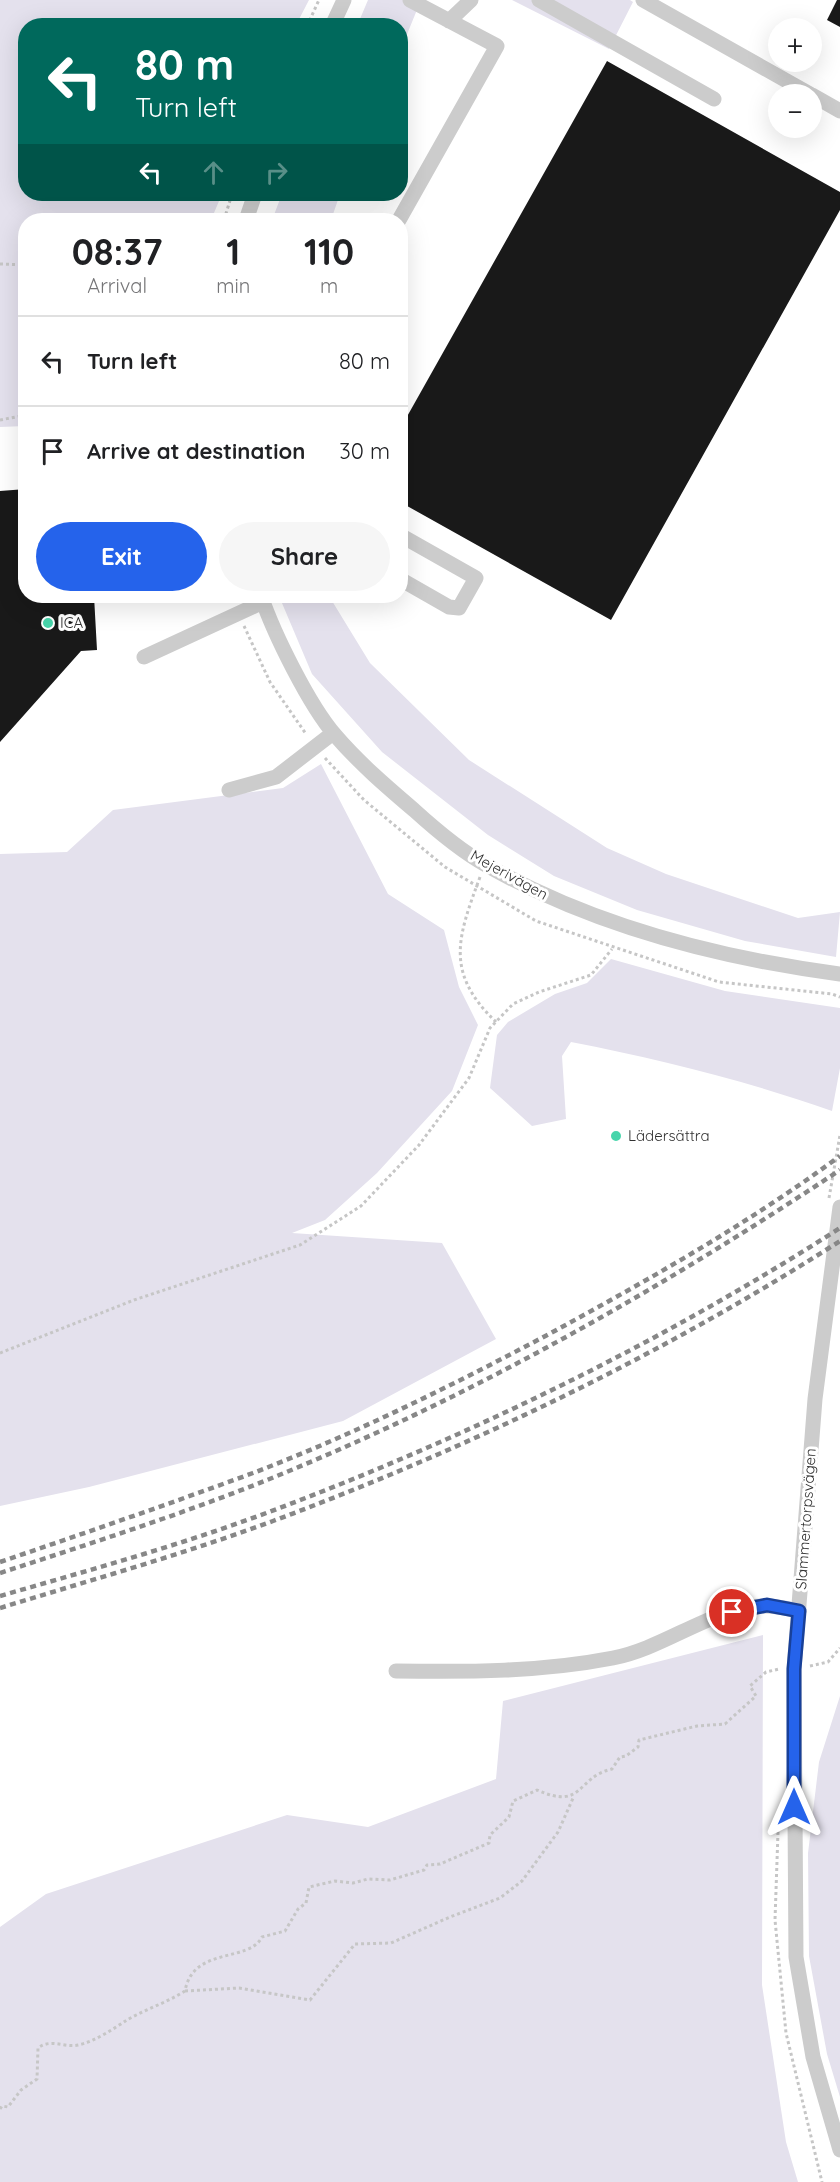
<!DOCTYPE html>
<html lang="en">
<head>
<meta charset="utf-8">
<style>
  :root { --surface:#fff; --page:#f6f6f6; --text:#202124; --muted:#757577; --line:#e0e0e0; --accent:#2563eb }
  body { margin:0; font-family:Quicksand,sans-serif; background:var(--page); color:var(--text); height:100vh; display:flex; flex-direction:column; font-size:22px; white-space:nowrap }
  * { box-sizing:border-box; margin:0 }
  p { font-size:20px; color:var(--muted) }
  .icon { flex:none; width:33px; height:33px; fill:none; stroke:currentColor; stroke-width:2; stroke-linecap:round; stroke-linejoin:round }
  .map { position:relative; flex:1; overflow:hidden }
  .sheet { position:absolute; left:18px; top:213px; width:390px; height:390px; display:flex; flex-direction:column; background:var(--surface); border-radius:24px; box-shadow:0 6px 24px #0002 }
  .sheet>* { flex:none }
  .hud { position:absolute; left:18px; top:18px; width:390px; height:183px; border-radius:24px; box-shadow:0 6px 24px #0002; background:#00695c; color:#fff; overflow:hidden }
  .buttons { position:absolute; left:768px; top:18px; display:grid; gap:12px }
  .buttons a { display:grid; place-items:center; width:54px; height:54px; border-radius:50%; background:var(--surface); box-shadow:0 6px 24px #0002; font-size:30px }
  .pin { position:absolute; display:grid; place-items:center; width:51px; height:51px; color:#fff; margin:-26px; border:3px solid #fff; border-radius:50%; box-shadow:0 2px 6px #0007 }
  .me { position:absolute; width:66px; margin:-33px; rotate:0deg; stroke-linejoin:round; filter:drop-shadow(0 0 4px #0008) }
  .turn { display:flex; align-items:center; gap:21px; height:126px; padding:0 18px; font-size:27px }
  .turn .icon { width:78px; height:78px; stroke-width:2.5 }
  .turn b { display:block; font-size:42px; line-height:51px }
  .lanes { display:flex; align-items:center; height:57px; padding:0 18px; background:#0003; justify-content:center; gap:30px; direction:ltr }
  .lanes .off { opacity:.35 }
  .eta { display:flex; justify-content:space-evenly; align-items:center; height:102px; text-align:center }
  .eta b { font-size:36px; font-weight:700; line-height:42px }
  .cta { display:flex; gap:12px; margin-top:auto; padding:12px 18px }
  .cta a { flex:1; height:69px; border-radius:36px; background:var(--accent); color:#fff; font-size:24px; font-weight:700; line-height:69px; text-align:center }
  .cta a+a { background:var(--page); color:var(--text) }
  ul { padding:0; list-style:none }
  li { display:flex; align-items:center; gap:18px; height:90px; padding:0 18px; border-top:2px solid var(--line) }
  li div { flex:1 }
  li b { display:block; font-size:22px }
  li em { font-style:normal }
  .map>svg:first-child { display:block }
  .green { fill:#e4e1ed }
  .building { fill:#191919 }
  .lines { fill:none; stroke-linecap:round; stroke-linejoin:round }
  .path { stroke:#c6c6c6; stroke-width:3; stroke-dasharray:3 3; stroke-linecap:butt }
  .minor { stroke:#ccc; stroke-width:15 }
  .rail { stroke:#878787; stroke-width:4.5; stroke-dasharray:6 4.5; stroke-linecap:butt }
  .route-casing { stroke:#184099; stroke-width:15 }
  .route { stroke:#2563eb; stroke-width:10 }
  .poi-dot { fill:#47d5ab; stroke:#fff; stroke-width:2 }
  .labels { text-anchor:middle; stroke-width:6; stroke-linejoin:round; paint-order:stroke }
  .poi-label { font-size:15px; fill:#323232; stroke:#fff; text-anchor:start }
  .street-label { font-size:15px; fill:#323232; stroke:#fff }
</style>
</head>
<body>
<div class="map">
<svg width="840" height="2182" viewBox="0 0 840 2182">
  <rect width="100%" height="100%" fill="#fff"/>
  <!-- green -->
  <path class="green" d="M0 0H309L296 25 26 26V194H222L211 220H26L25 426 0 427Z
    M368 0H421L401 49 400 26H357Z
    M512 0H630L633 2 609 49Z
    M282 194H340L331 220H272Z
    M279 596H329L370 663 469 760 607 848 666 874 798 918 840 912 836 957 745 941 637 910 554 876 488 835 382 752 312 674Z
    M321 764 388 894 444 930 459 987 478 1025 452 1091 377 1173 325 1220 292 1233 442 1243 496 1339 343 1421 89 1487 0 1506V854L67 852 113 810 283 788Z
    M611 959 725 991 840 1008V1068L832 1111C747 1081 659 1059 571 1042L562 1056 566 1119 532 1126 490 1088 497 1035 508 1022 555 994 587 983Z
    M763 1635 762 1985 786 2142 798 2182H0V1927L46 1894 287 1815 368 1827 496 1779 503 1701Z
    M840 1696V2097L827 2054 809 1956 808 1853 819 1762Z"/>
  <!-- building -->
  <path class="building" d="M837 0H840V27L827 20Z
    M607 61 840 192V210L611 620 400 502V429Z
    M26 489V596H94L97 650 81 651 0 742V491Z"/>
  <g class="lines">
    <!-- path -->
    <path class="path" d="M307 26 319 0
      M224 220 232 194
      M0 264 26 265
      M0 420 26 415
      M244 626 270 682 306 734
      M325 758 364 800 445 867 536 921 719 982 832 994 840 997
      M480 877C458 937 444 972 496 1022
      M829 1198 840 1135
      M0 1353 134 1300 300 1245 361 1206 419 1145 469 1078 490 1028 513 1004 539 992 591 975 612 949
      M810 1666 828 1662 840 1648
      M778 1832 775 1920 786 2033 822 2182
      M185 1991 239 1988 310 2000 355 1944 391 1943 450 1917 500 1898 522 1881 558 1832 574 1796
      M0 2109 2 2106 8 2107 21 2090 37 2079 38 2048C51 2038 64 2048 78 2045 94 2042 113 2029 127 2020 146 2009 166 2003 185 1991 193 1946 249 1963 262 1937L285 1931 298 1909 306 1903 309 1887 335 1881 353 1883 368 1879 390 1880 424 1870 427 1865 440 1864 489 1843 490 1835 509 1817 513 1801 537 1790C584 1811 576 1777 612 1769L620 1757 626 1756 638 1747 639 1740 697 1726 725 1724 756 1696 750 1686 766 1672 779 1669"/>
    <!-- minor -->
    <path class="minor" d="M539 0 714 99
      M643 0 810 94
      M449 21 471 0
      M332 26 344 0
      M812 95 840 111
      M246 220 255 194
      M399 220 497 46 410 0
      M400 535 476 578 459 608 449 607 400 579
      M261 596C274 634 309 705 335 735 359 763 387 787 414 810 436 830 461 851 486 865 594 926 718 958 840 974
      M144 657 263 602
      M229 790 276 777 333 733
      M840 1207 815 1399 794 1669 796 1957 813 2057 840 2150
      M396 1671C469 1672 541 1672 613 1658 666 1648 715 1605 767 1606 777 1606 789 1609 799 1611"/>
    <!-- rail -->
    <path class="rail" d="M0 1562C85 1533 169 1504 253 1473 355 1434 455 1384 551 1333 650 1279 749 1223 840 1156
      M0 1573C86 1545 173 1517 257 1484 463 1402 656 1292 840 1170
      M0 1596C90 1570 181 1545 269 1512 468 1437 661 1343 840 1228
      M0 1608C91 1580 184 1554 273 1521 471 1447 662 1355 840 1241"/>
  </g>
  <g class="lines">
    <!-- route casing -->
    <g class="route-casing">
      <path id="route" d="M732 1612 767 1605 799 1611 794 1669V1807"/>
    </g>
    <!-- route -->
    <use href="#route" class="route"/>
  </g>
  <!-- markers -->
  <g class="poi-dot">
    <circle cx="48" cy="623" r="6"/>
    <circle cx="616" cy="1136" r="6"/>
  </g>
  <g class="labels">
    <!-- poi labels -->
    <g class="poi-label">
      <text x="60" y="628">ICA</text>
      <text x="628" y="1141">Lädersättra</text>
    </g>
    <!-- street labels -->
    <g class="street-label">
      <text transform="translate(509 875) rotate(29)" y="5">Mejerivägen</text>
      <text transform="translate(806 1519) rotate(-86)" y="5">Slammertorpsvägen</text>
    </g>
  </g>
</svg>
<div class="buttons">
<a>+</a>
<a>−</a>
</div>
<div class="pin" style="left:732px;top:1612px;background:#d93025"><svg class="icon" aria-label="arrive" viewBox="0 0 24 24"><path d="M6 21V4h12l-3 4 3 4H6"/></svg></div>
<svg class="me" style="left:794px;top:1807px" viewBox="-20 -20 40 40"><path d="M0-17L14 15 0 8-14 15z" fill="#2563eb" stroke="#fff" stroke-width="4"/></svg>
<div class="hud">
<div class="turn"><svg class="icon" aria-label="left" viewBox="0 0 24 24"><path d="M17 20v-9H6M10 6l-5 5 5 5"/></svg><div><b>80 m</b>Turn left</div></div>
<div class="lanes"><svg class="icon" aria-label="left" viewBox="0 0 24 24"><path d="M17 20v-9H6M10 6l-5 5 5 5"/></svg><svg class="icon off" aria-label="ahead" viewBox="0 0 24 24"><path d="M12 20V5M6 11l6-6 6 6"/></svg><svg class="icon off" aria-label="right" viewBox="0 0 24 24"><path d="M7 20v-9h11M14 6l5 5-5 5"/></svg></div>
</div>
<section class="sheet">
<div class="eta">
<div><b>08:37</b><p>Arrival</p></div>
<div><b>1</b><p>min</p></div>
<div><b>110</b><p>m</p></div>
</div>
<ul>
<li><svg class="icon" aria-label="left" viewBox="0 0 24 24"><path d="M17 20v-9H6M10 6l-5 5 5 5"/></svg><div><b>Turn left</b></div><em>80 m</em></li>
<li><svg class="icon" aria-label="arrive" viewBox="0 0 24 24"><path d="M6 21V4h12l-3 4 3 4H6"/></svg><div><b>Arrive at destination</b></div><em>30 m</em></li>
</ul>
<div class="cta"><a>Exit</a><a>Share</a></div>
</section>
</div>
</body>
</html>
